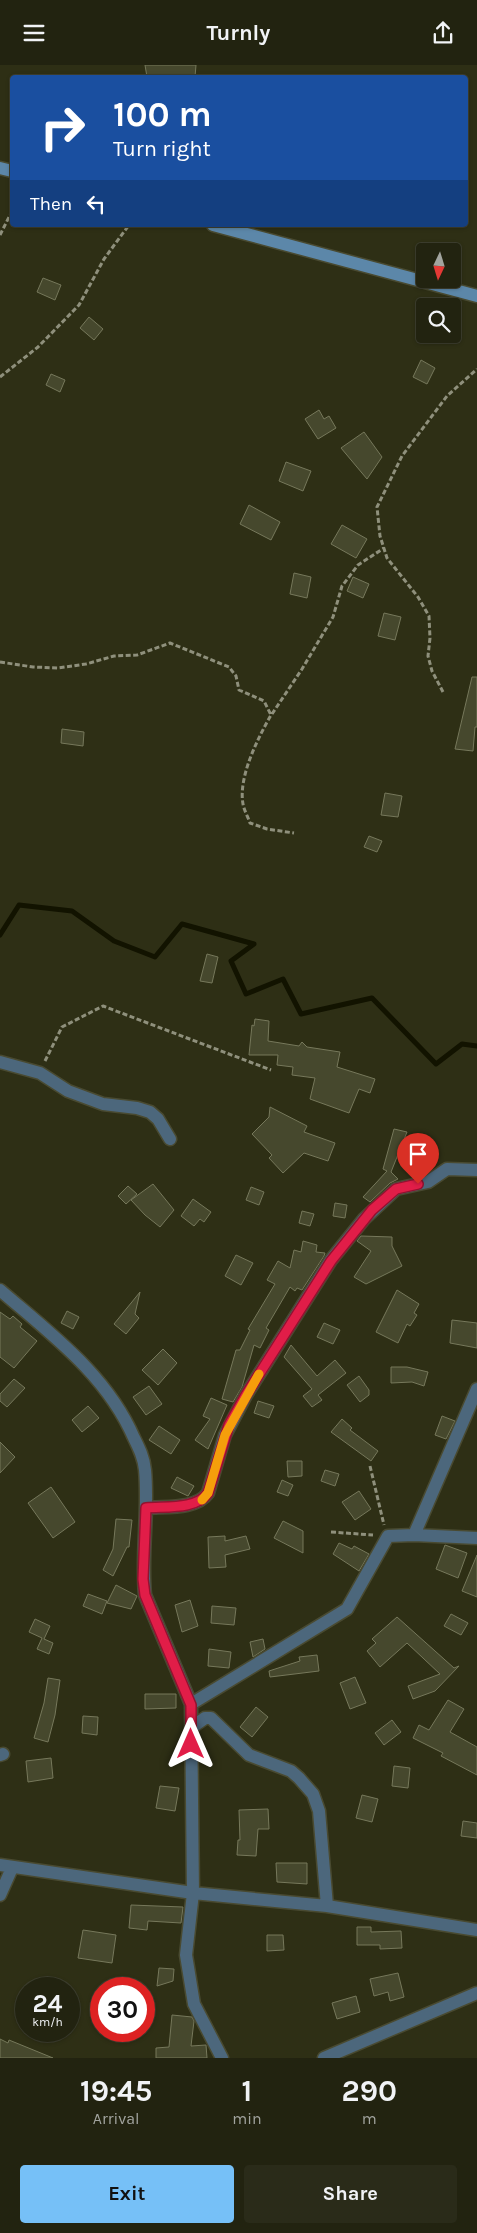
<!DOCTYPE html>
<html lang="en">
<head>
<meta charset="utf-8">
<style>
  :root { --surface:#222310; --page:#2a2b19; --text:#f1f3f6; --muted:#a2a49f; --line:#3f4030; --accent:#76c0f7 }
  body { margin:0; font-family:Karla,sans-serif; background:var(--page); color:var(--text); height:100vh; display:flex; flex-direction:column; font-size:19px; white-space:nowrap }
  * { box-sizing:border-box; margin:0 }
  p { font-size:16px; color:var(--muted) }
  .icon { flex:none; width:28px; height:28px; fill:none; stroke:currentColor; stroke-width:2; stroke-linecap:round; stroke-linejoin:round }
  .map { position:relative; height:1993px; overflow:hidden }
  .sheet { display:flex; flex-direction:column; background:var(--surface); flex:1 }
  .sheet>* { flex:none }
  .guide { position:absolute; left:10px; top:10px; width:458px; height:152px; border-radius:5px; box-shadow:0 1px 4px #0004,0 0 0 1px var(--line); background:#1a4fa0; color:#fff; overflow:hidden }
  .needle { width:32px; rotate:184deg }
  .fabs { position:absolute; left:416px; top:178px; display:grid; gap:10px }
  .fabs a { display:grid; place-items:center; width:45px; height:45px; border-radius:5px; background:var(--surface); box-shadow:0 1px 4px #0004,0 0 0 1px var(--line); font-size:25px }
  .speed { position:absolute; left:15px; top:1912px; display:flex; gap:10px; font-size:25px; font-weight:700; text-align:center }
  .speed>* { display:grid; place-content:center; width:65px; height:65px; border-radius:50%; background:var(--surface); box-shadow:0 1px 4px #0004,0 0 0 1px var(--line); line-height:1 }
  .speed small { font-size:12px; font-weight:400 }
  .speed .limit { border:8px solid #d22; background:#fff; color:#111 }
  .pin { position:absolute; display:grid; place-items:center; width:42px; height:42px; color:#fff; margin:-51px -21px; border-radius:50% 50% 50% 0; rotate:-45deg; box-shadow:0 0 5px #0007 }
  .pin .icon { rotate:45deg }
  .me { position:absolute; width:55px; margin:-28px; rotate:0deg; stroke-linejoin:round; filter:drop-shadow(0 0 4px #0008) }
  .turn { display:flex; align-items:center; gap:18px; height:105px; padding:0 20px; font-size:22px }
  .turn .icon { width:65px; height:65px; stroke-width:2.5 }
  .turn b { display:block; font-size:35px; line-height:42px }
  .then { display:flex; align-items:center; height:48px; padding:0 20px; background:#0003; gap:10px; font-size:19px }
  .eta { display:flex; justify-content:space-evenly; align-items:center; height:85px; text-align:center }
  .eta b { font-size:30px; font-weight:700; line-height:35px }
  .button { display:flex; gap:10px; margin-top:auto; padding:10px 20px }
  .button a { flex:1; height:58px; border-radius:5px; background:var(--accent); color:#111; font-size:20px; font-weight:700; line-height:58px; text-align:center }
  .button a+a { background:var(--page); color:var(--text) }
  header { display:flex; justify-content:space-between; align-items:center; height:65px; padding:0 20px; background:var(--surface); font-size:22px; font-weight:700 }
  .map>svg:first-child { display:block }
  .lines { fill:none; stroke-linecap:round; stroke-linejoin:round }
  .stream { stroke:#121300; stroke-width:5 }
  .building { fill:#46482d; stroke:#76785b }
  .minor-casing { stroke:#494a31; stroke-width:15 }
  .secondary-casing { stroke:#494a31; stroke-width:15 }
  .path { stroke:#8f907c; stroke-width:3; stroke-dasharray:5 2.5; stroke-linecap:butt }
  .minor { stroke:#4c677c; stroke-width:12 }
  .secondary { stroke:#5c87a9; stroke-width:12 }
  .route-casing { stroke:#92132f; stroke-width:12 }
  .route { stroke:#e11d48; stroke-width:9 }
  .slow { stroke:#f59e0b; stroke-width:9 }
</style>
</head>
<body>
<header><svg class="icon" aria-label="menu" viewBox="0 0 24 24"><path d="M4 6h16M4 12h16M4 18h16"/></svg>Turnly<svg class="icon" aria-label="share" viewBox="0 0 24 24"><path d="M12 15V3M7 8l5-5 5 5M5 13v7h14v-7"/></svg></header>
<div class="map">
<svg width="477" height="1993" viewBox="0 0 477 1993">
  <rect width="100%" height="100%" fill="#2e2f15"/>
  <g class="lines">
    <!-- stream -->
    <path class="stream" d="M0 870 19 840 72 846 114 876 155 892 182 859 254 879 231 896 246 929 283 914 301 949 372 933 436 999 462 979 477 981"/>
  </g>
  <!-- building -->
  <path class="building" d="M145 0H196L195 12H147Z
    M43 213 61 220 55 235 37 227Z
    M89 252 103 264 94 275 80 263Z
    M421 295 435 303 427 319 413 312Z
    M51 309 65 315 60 327 46 320Z
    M319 345 324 354 329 351 336 363 318 374 305 354Z
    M364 367 382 392 367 414 341 383Z
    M286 397 311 406 303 426 279 416Z
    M249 440 280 457 271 475 240 459Z
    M342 460 367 474 356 493 331 479Z
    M294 508 311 512 307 533 290 529Z
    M353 512 369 519 363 533 347 526Z
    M384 548 401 552 395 575 378 571Z
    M472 612H477V662H475L473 686 455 684Z
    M62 664 84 667 83 681 61 678Z
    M385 728 402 731 398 752 381 750Z
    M369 771 382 776 377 787 364 782Z
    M207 889 218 892 212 918 200 916Z
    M255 954 269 956 268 976 299 981 302 977 307 982 340 987 337 1002 375 1014 370 1028 359 1024 349 1048 310 1034 315 1013 292 1010 293 1002 277 1000 278 990H249L252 960 254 961Z
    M270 1042 307 1061 304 1067 335 1078 328 1096 304 1088 283 1108 269 1093 272 1090 252 1069 269 1052Z
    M394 1064 407 1067 391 1107 398 1114 390 1118 370 1137 363 1132 387 1106 383 1104Z
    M153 1119 174 1145 160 1162 145 1150 131 1135Z
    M128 1121 137 1129 126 1139 118 1131Z
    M251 1122 264 1127 259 1140 246 1135Z
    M193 1134 211 1147 204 1157 200 1154 194 1161 181 1151Z
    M335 1138 347 1140 345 1153 333 1151Z
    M302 1146 314 1149 310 1161 299 1158Z
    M361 1171 392 1172V1181L402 1201 366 1219 354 1212 371 1186 357 1176Z
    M303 1176 317 1180 316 1187 325 1188 324 1191 302 1225 297 1223 295 1226 290 1222 266 1263 269 1265 260 1283 254 1280 242 1322 233 1337 222 1334 236 1285H240L250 1265 248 1264 275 1219 267 1215 278 1196 290 1203 294 1185 301 1187Z
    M236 1190 253 1198 241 1220 225 1211Z
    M397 1225 419 1239 414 1248 417 1250 410 1261 407 1259 398 1278 376 1267Z
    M140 1227 135 1249 139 1253 126 1269 114 1259Z
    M67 1246 79 1252 73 1264 61 1258Z
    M0 1247 10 1254 13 1251 22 1259 20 1262 37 1276 14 1303 0 1292Z
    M452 1255 477 1258V1283L450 1278Z
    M324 1258 340 1265 333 1279 317 1272Z
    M291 1280 317 1311 335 1295 346 1308 318 1330 322 1335 312 1342 303 1331 312 1324 284 1292Z
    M163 1284 177 1298 158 1320 142 1305Z
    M391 1302H407L428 1307 424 1321 412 1317 391 1318Z
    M359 1311 369 1325V1330L360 1337 347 1320Z
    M14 1314 25 1323 7 1342 0 1336V1329Z
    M149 1321 162 1339 146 1350 133 1332Z
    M211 1333 227 1340 208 1384 195 1375 210 1354 203 1351Z
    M258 1336 274 1341 269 1353 254 1348Z
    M88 1341 99 1353 82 1367 72 1355Z
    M442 1351 455 1356 446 1374 435 1370Z
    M342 1354 352 1363 350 1365 378 1386 371 1396 331 1367Z
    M159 1361 180 1375 171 1389 149 1375Z
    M0 1377 15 1392 0 1408Z
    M287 1396H302V1411L288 1412Z
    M325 1405 339 1409 335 1421 321 1416Z
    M177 1412 194 1421 188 1431 171 1423Z
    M282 1415 293 1420 288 1431 277 1427Z
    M51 1422 75 1457 53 1473 28 1438Z
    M359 1426 371 1444 355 1455 342 1437Z
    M116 1454 132 1455 129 1482H127L113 1511 103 1505 113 1484Z
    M283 1456 303 1466V1488L274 1473Z
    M225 1471V1476L246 1471 250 1484 225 1490 226 1502 209 1503 208 1472Z
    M339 1478 352 1484 354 1481 369 1489 359 1506 333 1489Z
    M445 1480 467 1488 458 1513 436 1504Z
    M477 1490V1532L462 1526Z
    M116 1520 137 1531 131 1544 107 1538Z
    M88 1529 107 1536 102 1549 83 1541Z
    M190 1535 198 1561 182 1567 175 1540Z
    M212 1541 236 1543 234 1560 211 1558Z
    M451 1549 468 1558 461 1570 444 1561Z
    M397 1552 454 1603 459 1601 435 1626 413 1634 408 1621 440 1609 407 1578 380 1602 367 1586 376 1578 372 1574Z
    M35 1554 50 1561 44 1574 53 1578 49 1589 37 1584 42 1573 29 1567Z
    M263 1574 265 1584 253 1592 250 1577Z
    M209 1584 231 1587 229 1603 208 1601Z
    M317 1590 319 1606 270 1612 269 1606 300 1596 299 1592Z
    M355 1612 366 1638 350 1644 340 1618Z
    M48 1613 60 1615 55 1650 48 1677 34 1673 44 1638Z
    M145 1629H176V1643L145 1644Z
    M448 1635 464 1644 450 1667 477 1682V1710L441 1691 443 1688 413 1673 419 1660 429 1665Z
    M256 1642 268 1652 252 1672 240 1662Z
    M83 1651 98 1652 97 1670 82 1668Z
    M392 1655 401 1667 384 1680 375 1668Z
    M51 1693 53 1713 28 1717 26 1696Z
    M394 1701 410 1703 408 1723 392 1721Z
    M160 1721 179 1723 175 1746 156 1743Z
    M362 1730 378 1734 372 1757 356 1753Z
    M268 1744 269 1764H258L256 1791 237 1790 238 1775H240L239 1745Z
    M463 1756 477 1758V1773L461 1771Z
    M276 1798H307V1819L277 1817Z
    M131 1840 183 1842 181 1858 148 1856 147 1865 129 1863Z
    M357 1862H371V1867L401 1866 402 1883 380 1884V1880H357Z
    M83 1865 116 1870 112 1898 78 1893Z
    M267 1870H283L284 1885 267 1886Z
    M159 1903 174 1904 173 1916 157 1921Z
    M398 1908 404 1932 390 1936 388 1927 374 1931 370 1914Z
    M356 1931 360 1947 337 1954 332 1938Z
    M172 1950 192 1952 194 1956 191 1981 206 1980 207 1993H156V1983L169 1982Z
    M0 1974 8 1978 9 1975 53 1993H0Z"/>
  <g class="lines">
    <!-- minor casing -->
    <g class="minor-casing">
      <path id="minor" d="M0 997 40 1008 68 1026 103 1039 137 1043 150 1047 158 1054 170 1074
        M0 1225C51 1269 107 1310 134 1373 139 1383 144 1393 145 1405 149 1446 141 1489 145 1530L191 1639 193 1828 186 1890 194 1939 222 1993
        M146 1443C165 1441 196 1445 208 1428L225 1370 246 1330 331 1195 364 1154 396 1124 428 1117 447 1104 477 1105
        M414 1470 477 1324
        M191 1639 347 1544 388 1471 414 1470 477 1473
        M191 1663 205 1653H211L249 1690 291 1706 299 1713 313 1729 319 1746 327 1841
        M0 1690 3 1689
        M0 1800 193 1828 327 1841 477 1865
        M0 1830 12 1803
        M324 1993 477 1928"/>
    </g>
    <!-- secondary casing -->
    <g class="secondary-casing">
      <path id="secondary" d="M0 103 12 106
        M213 160 477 231"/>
    </g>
    <!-- path -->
    <path class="path" d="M0 170 12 146
      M0 312 38 282 79 240 104 194 129 160
      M0 597 33 602 58 603 86 599 114 591 137 590 170 578 229 602 236 611 239 625 264 636 271 650C258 673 238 712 243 739 244 745 248 752 250 758L267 764 294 768
      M443 627 432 606 428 591 430 573 429 551 418 532 387 493 380 471 377 442 402 391 447 331 477 304
      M272 649 302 604 333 552 342 521 358 500 384 483
      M45 996 62 962 103 941 271 1005
      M370 1401 384 1460
      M331 1467 373 1470"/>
    <!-- minor -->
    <use href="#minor" class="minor"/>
    <!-- secondary -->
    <use href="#secondary" class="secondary"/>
  </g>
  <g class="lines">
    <!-- route casing -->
    <g class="route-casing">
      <path id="route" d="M191 1679V1640L145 1530 143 1514 146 1443C165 1441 196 1445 208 1428L229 1360 246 1330 331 1196 372 1145 396 1124 418 1119"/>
    </g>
    <!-- route -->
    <use href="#route" class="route"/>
    <!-- slow -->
    <path class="slow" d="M202 1435 208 1428 225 1370 259 1309"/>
  </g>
</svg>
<div class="fabs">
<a><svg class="needle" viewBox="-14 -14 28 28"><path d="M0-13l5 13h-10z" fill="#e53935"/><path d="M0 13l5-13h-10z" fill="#a2a49f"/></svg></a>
<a><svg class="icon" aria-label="search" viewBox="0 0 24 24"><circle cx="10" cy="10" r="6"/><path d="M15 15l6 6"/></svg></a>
</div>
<div class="speed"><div>24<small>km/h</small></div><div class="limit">30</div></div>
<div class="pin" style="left:418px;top:1119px;background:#d93025"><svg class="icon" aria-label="arrive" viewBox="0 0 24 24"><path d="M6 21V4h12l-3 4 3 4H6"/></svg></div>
<svg class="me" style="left:191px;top:1679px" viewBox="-20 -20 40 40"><path d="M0-17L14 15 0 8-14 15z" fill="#e11d48" stroke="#fff" stroke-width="4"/></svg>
<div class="guide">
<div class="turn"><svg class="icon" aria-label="right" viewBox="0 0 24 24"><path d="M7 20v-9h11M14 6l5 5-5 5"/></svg><div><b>100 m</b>Turn right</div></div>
<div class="then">Then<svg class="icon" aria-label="left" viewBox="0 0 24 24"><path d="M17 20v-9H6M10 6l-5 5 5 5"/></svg></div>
</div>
</div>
<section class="sheet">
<div class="eta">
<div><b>19:45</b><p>Arrival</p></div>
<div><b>1</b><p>min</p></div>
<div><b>290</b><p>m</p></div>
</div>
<div class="button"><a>Exit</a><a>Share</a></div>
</section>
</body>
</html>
